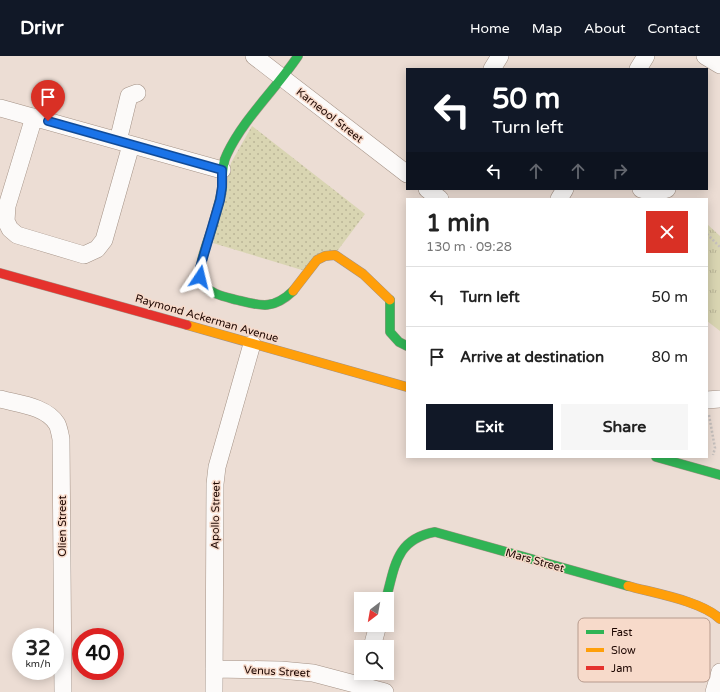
<!DOCTYPE html>
<html lang="en">
<head>
<meta charset="utf-8">
<style>
  :root { --surface:#fff; --page:#f6f6f6; --text:#222; --muted:#767676; --line:#e0e0e0; --accent:#111827 }
  body { margin:0; font-family:"Varela Round",sans-serif; background:var(--page); color:var(--text); height:100vh; display:flex; flex-direction:column; font-size:15px; white-space:nowrap }
  * { box-sizing:border-box; margin:0 }
  p { font-size:13px; color:var(--muted) }
  .icon { flex:none; width:22px; height:22px; fill:none; stroke:currentColor; stroke-width:2; stroke-linecap:round; stroke-linejoin:round }
  .map { position:relative; flex:1; overflow:hidden }
  .panel { position:absolute; left:406px; top:142px; width:302px; height:260px; display:flex; flex-direction:column; background:var(--surface); border-radius:0px; box-shadow:0 2px 10px #0003 }
  .panel>* { flex:none }
  .guide { position:absolute; left:406px; top:12px; width:302px; height:122px; border-radius:0px; box-shadow:0 2px 10px #0003; background:#111827; color:#fff; overflow:hidden }
  .needle { width:26px; rotate:211deg }
  .fabs { position:absolute; left:354px; top:536px; display:grid; gap:8px }
  .fabs a { display:grid; place-items:center; width:40px; height:40px; border-radius:0px; background:var(--surface); box-shadow:0 2px 10px #0003; font-size:20px }
  .speed { position:absolute; left:12px; top:572px; display:flex; gap:8px; font-size:20px; font-weight:700; text-align:center }
  .speed>* { display:grid; place-content:center; width:52px; height:52px; border-radius:50%; background:var(--surface); box-shadow:0 2px 10px #0003; line-height:1 }
  .speed small { font-size:10px; font-weight:400 }
  .speed .limit { border:6px solid #d22; background:#fff; color:#111 }
  .pin { position:absolute; display:grid; place-items:center; width:34px; height:34px; color:#fff; margin:-41px -17px; border-radius:50% 50% 50% 0; rotate:-45deg; box-shadow:0 0 4px #0007 }
  .pin .icon { rotate:45deg }
  .me { position:absolute; width:44px; margin:-22px; rotate:10deg; stroke-linejoin:round; filter:drop-shadow(0 0 3px #0008) }
  .turn { display:flex; align-items:center; gap:14px; height:84px; padding:0 20px; font-size:18px }
  .turn .icon { width:52px; height:52px; stroke-width:2.5 }
  .turn b { display:block; font-size:28px; line-height:34px }
  .lanes { display:flex; align-items:center; height:38px; padding:0 20px; background:#0003; justify-content:center; gap:20px; direction:ltr }
  .lanes .off { opacity:.35 }
  .round { display:grid; place-items:center; flex:none; width:42px; height:42px; border-radius:0px; background:var(--page) }
  .overview { display:flex; align-items:center; justify-content:space-between; height:68px; padding:0 20px }
  h1 { font-size:24px; font-weight:700; line-height:30px }
  .action { display:flex; gap:8px; margin-top:auto; padding:8px 20px }
  .action a { flex:1; height:46px; border-radius:0px; background:var(--accent); color:#fff; font-size:16px; font-weight:700; line-height:46px; text-align:center }
  .action a+a { background:var(--page); color:var(--text) }
  ul { padding:0; list-style:none }
  li { display:flex; align-items:center; gap:12px; height:60px; padding:0 20px; border-top:1px solid var(--line) }
  li div { flex:1 }
  li b { display:block; font-size:15px }
  li em { font-style:normal }
  header { display:flex; align-items:center; gap:24px; box-sizing:border-box; height:56px; padding:0 20px; background:var(--accent); color:#fff }
  header strong { font-size:19px }
  nav { display:flex; gap:22px; margin-inline-start:auto; font-size:14px }
  .map>svg:first-child { display:block }
  .grass { fill:url(#grass-tufts) }
  .park { fill:url(#park-dots) }
  .lines { fill:none; stroke-linecap:round; stroke-linejoin:round }
  .street-casing { stroke:#a49286; stroke-width:18 }
  .fast-casing { stroke:#a49286; stroke-width:10 }
  .slow-casing { stroke:#a49286; stroke-width:10 }
  .jam-casing { stroke:#a49286; stroke-width:10 }
  .path { stroke:#c7c1be; stroke-width:2.5; stroke-dasharray:2 2; stroke-linecap:butt }
  .street { stroke:#fcfaf9; stroke-width:17 }
  .fast { stroke:#30b455; stroke-width:9 }
  .slow { stroke:#ff9f0a; stroke-width:9 }
  .jam { stroke:#e5322d; stroke-width:9 }
  .route-casing { stroke:#114b97; stroke-width:10 }
  .route { stroke:#1a73e8; stroke-width:7 }
  .labels { text-anchor:middle; stroke-width:3; stroke-linejoin:round; paint-order:stroke }
  .street-label { font-size:11px; fill:#1d0600; stroke:#f7daca }
  .key { fill:#f7daca; stroke:#b69a8d; stroke-width:1 }
  .key-label { font-size:11px; fill:#1d0600 }
</style>
</head>
<body>
<header>
<strong>Drivr</strong>
<nav><a>Home</a><a>Map</a><a>About</a><a>Contact</a></nav>
</header>
<div class="map">
<svg width="720" height="636" viewBox="0 0 720 636">
  <defs>
    <pattern id="grass-tufts" width="24" height="20" patternUnits="userSpaceOnUse"><rect width="24" height="20" fill="#d9d5b2"/><path d="M3 7l-1-3M5 7V3M7 7l1-3M15 17l-1-3M17 17v-4M19 17l1-3" fill="none" stroke="#bab597"/></pattern>
    <pattern id="park-dots" width="8" height="8" patternUnits="userSpaceOnUse"><rect width="8" height="8" fill="#d9d5b2"/><path d="M2 2h.1M6 6h.1" fill="none" stroke="#bab597" stroke-width="1.8" stroke-linecap="round"/></pattern>
  </defs>
  <rect width="100%" height="100%" fill="#ecddd4"/>
  <!-- grass -->
  <path class="grass" d="M707 168 720 180V275L707 265Z"/>
  <!-- park -->
  <path class="park" d="M252 70 365 158 338 194 302 214 213 187 231 107Z"/>
  <g class="lines">
    <!-- street casing -->
    <g class="street-casing">
      <path id="street" d="M254 0 407 118
        M705 0 720 9
        M492 13 500 0
        M638 13 646 0
        M0 52 222 114
        M34 61 7 150 6 165 10 173 17 179 84 199 97 193 104 184 131 89
        M118 85 129 40 137 37
        M427 133 440 143
        M641 133C649 136 659 136 667 133
        M559 143 565 133
        M0 343C18 348 46 350 57 368 59 372 60 378 61 383L63 636
        M707 344 720 343
        M372 591 378 569
        M214 613 281 614 313 617 385 636
        M214 636 215 428 217 411 252 288
        M714 636 720 616"/>
    </g>
    <!-- fast casing -->
    <g class="fast-casing">
      <path id="fast" d="M293 235C273 254 261 250 237 244 226 241 209 238 202 227 195 214 209 183 213 169 216 157 220 145 222 133 223 121 221 109 227 98 244 62 276 33 298 0
        M390 244V276L399 286 407 290
        M656 401 720 419
        M386 543C395 510 396 483 435 476L628 530"/>
    </g>
    <!-- slow casing -->
    <g class="slow-casing">
      <path id="slow" d="M293 235 317 204 325 200 335 199 363 218 390 244
        M187 269 407 331
        M628 530C653 537 702 545 720 563"/>
    </g>
    <!-- jam casing -->
    <g class="jam-casing">
      <path id="jam" d="M0 217 187 269"/>
    </g>
    <!-- path -->
    <path class="path" d="M707 178 720 191
      M709 359 715 392 713 399"/>
    <!-- street -->
    <use href="#street" class="street"/>
    <!-- fast -->
    <use href="#fast" class="fast"/>
    <!-- slow -->
    <use href="#slow" class="slow"/>
    <!-- jam -->
    <use href="#jam" class="jam"/>
  </g>
  <g class="lines">
    <!-- route casing -->
    <g class="route-casing">
      <path id="route" d="M48 65 222 114V131L220 144 200 212V221"/>
    </g>
    <!-- route -->
    <use href="#route" class="route"/>
  </g>
  <g class="labels">
    <!-- street labels -->
    <g class="street-label">
      <text transform="translate(330 59) rotate(38)" y="4">Karneool Street</text>
      <text transform="translate(207 262) rotate(16)" y="4">Raymond Ackerman Avenue</text>
      <text transform="translate(215 459) rotate(-89)" y="4">Apollo Street</text>
      <text transform="translate(62 470) rotate(-90)" y="4">Olien Street</text>
      <text transform="translate(535 504) rotate(16)" y="4">Mars Street</text>
      <text transform="translate(277 615) rotate(3)" y="4">Venus Street</text>
    </g>
  </g>
  <!-- legend -->
  <rect x="578" y="562" width="132" height="64" rx="6" class="key"/>
  <rect x="586" y="574" width="18" height="4" fill="#30b455"/>
  <rect x="586" y="592" width="18" height="4" fill="#ff9f0a"/>
  <rect x="586" y="610" width="18" height="4" fill="#e5322d"/>
  <g class="key-label">
    <text x="611" y="580">Fast</text>
    <text x="611" y="598">Slow</text>
    <text x="611" y="616">Jam</text>
  </g>
</svg>
<div class="fabs">
<a><svg class="needle" viewBox="-14 -14 28 28"><path d="M0-13l5 13h-10z" fill="#e53935"/><path d="M0 13l5-13h-10z" fill="#767676"/></svg></a>
<a><svg class="icon" aria-label="search" viewBox="0 0 24 24"><circle cx="10" cy="10" r="6"/><path d="M15 15l6 6"/></svg></a>
</div>
<div class="speed"><div>32<small>km/h</small></div><div class="limit">40</div></div>
<div class="pin" style="left:48px;top:65px;background:#d93025"><svg class="icon" aria-label="arrive" viewBox="0 0 24 24"><path d="M6 21V4h12l-3 4 3 4H6"/></svg></div>
<svg class="me" style="left:200px;top:221px" viewBox="-20 -20 40 40"><path d="M0-17L14 15 0 8-14 15z" fill="#1a73e8" stroke="#fff" stroke-width="4"/></svg>
<div class="guide">
<div class="turn"><svg class="icon" aria-label="left" viewBox="0 0 24 24"><path d="M17 20v-9H6M10 6l-5 5 5 5"/></svg><div><b>50 m</b>Turn left</div></div>
<div class="lanes"><svg class="icon" aria-label="left" viewBox="0 0 24 24"><path d="M17 20v-9H6M10 6l-5 5 5 5"/></svg><svg class="icon off" aria-label="ahead" viewBox="0 0 24 24"><path d="M12 20V5M6 11l6-6 6 6"/></svg><svg class="icon off" aria-label="ahead" viewBox="0 0 24 24"><path d="M12 20V5M6 11l6-6 6 6"/></svg><svg class="icon off" aria-label="right" viewBox="0 0 24 24"><path d="M7 20v-9h11M14 6l5 5-5 5"/></svg></div>
</div>
<section class="panel">
<div class="overview"><div><h1>1 min</h1><p>130 m · 09:28</p></div><a class="round" style="background:#d93025;color:#fff"><svg class="icon" aria-label="close" viewBox="0 0 24 24"><path d="M6 6l12 12M18 6L6 18"/></svg></a></div>
<ul>
<li><svg class="icon" aria-label="left" viewBox="0 0 24 24"><path d="M17 20v-9H6M10 6l-5 5 5 5"/></svg><div><b>Turn left</b></div><em>50 m</em></li>
<li><svg class="icon" aria-label="arrive" viewBox="0 0 24 24"><path d="M6 21V4h12l-3 4 3 4H6"/></svg><div><b>Arrive at destination</b></div><em>80 m</em></li>
</ul>
<div class="action"><a>Exit</a><a>Share</a></div>
</section>
</div>
</body>
</html>
